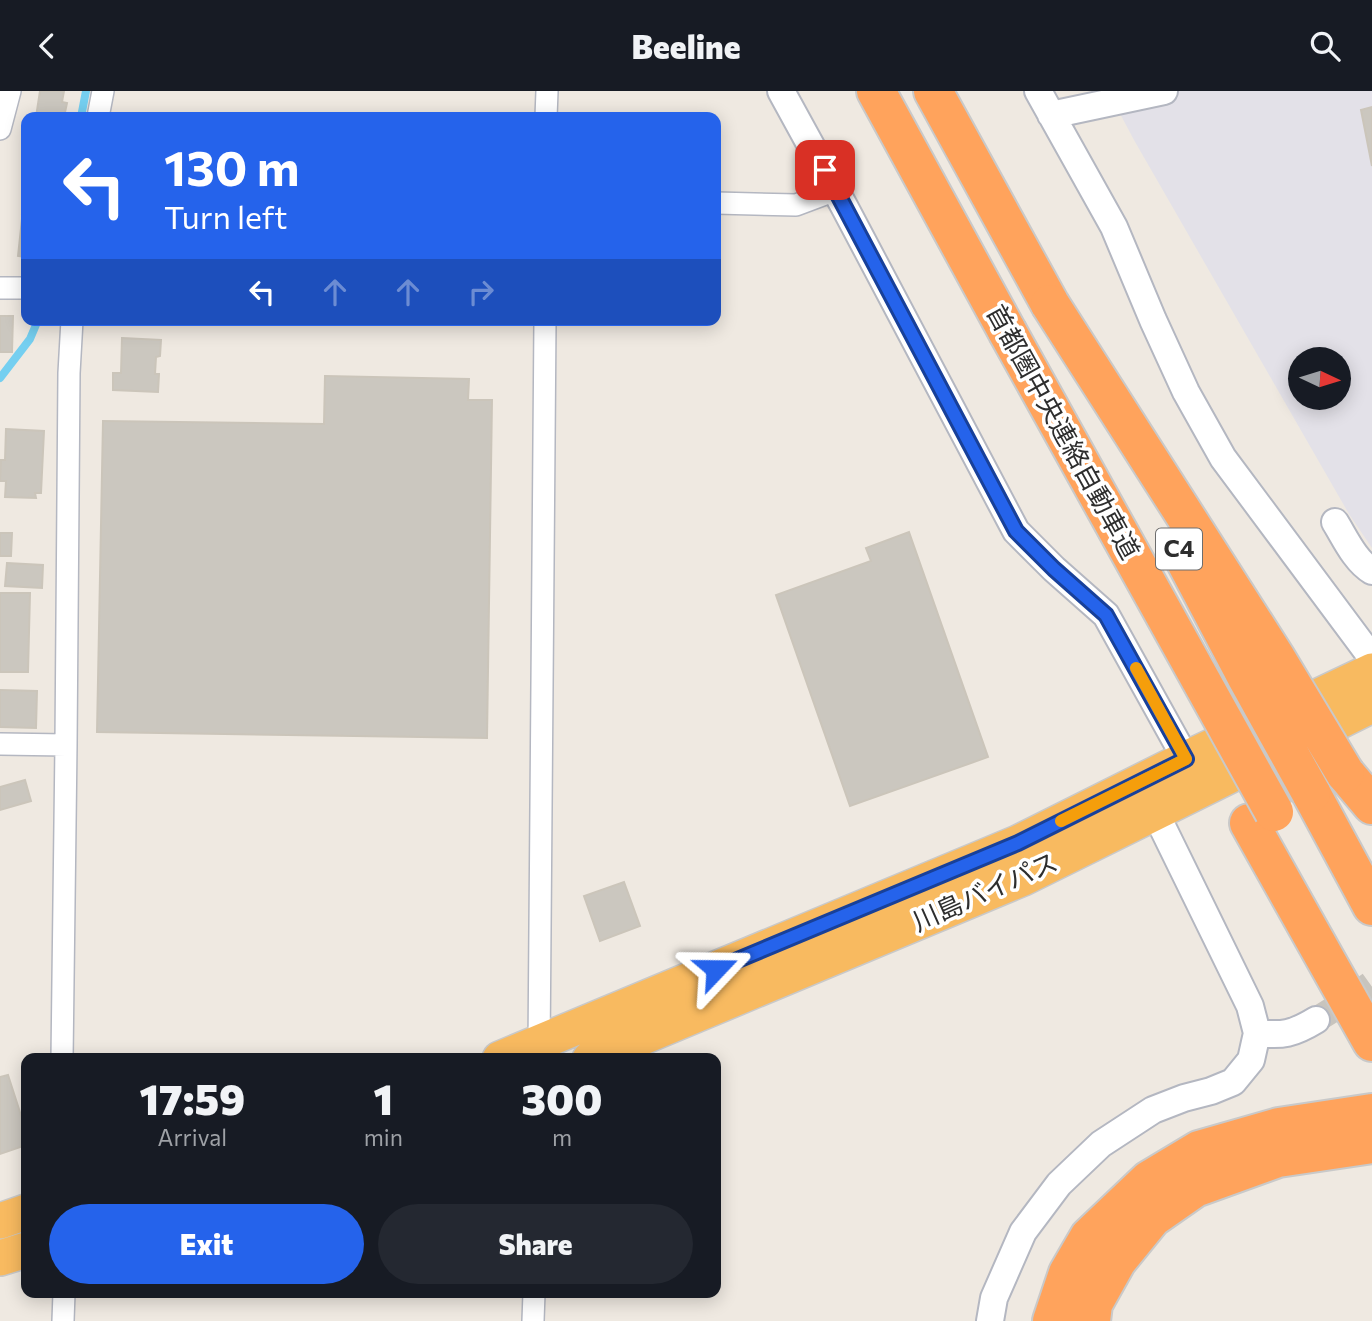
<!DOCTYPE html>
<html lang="en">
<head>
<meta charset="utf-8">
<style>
  :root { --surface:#171b24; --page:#242831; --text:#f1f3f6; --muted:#9ea1a6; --accent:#2563eb }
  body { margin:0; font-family:Commissioner,"Noto Sans JP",sans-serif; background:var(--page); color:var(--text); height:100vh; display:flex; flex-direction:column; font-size:26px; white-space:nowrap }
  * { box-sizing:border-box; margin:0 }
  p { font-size:23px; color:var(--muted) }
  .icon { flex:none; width:38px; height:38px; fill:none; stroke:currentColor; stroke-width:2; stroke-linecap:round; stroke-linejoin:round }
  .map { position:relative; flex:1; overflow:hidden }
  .panel { position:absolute; left:21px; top:962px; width:700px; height:245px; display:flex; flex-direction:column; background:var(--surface); border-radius:14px; box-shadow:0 4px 18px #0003 }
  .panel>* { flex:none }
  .banner { position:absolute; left:21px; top:21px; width:700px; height:214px; border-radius:14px; box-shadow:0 4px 18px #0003; background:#2563eb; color:#fff; overflow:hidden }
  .needle { width:46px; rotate:94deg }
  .tools { position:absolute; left:1288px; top:256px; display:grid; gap:14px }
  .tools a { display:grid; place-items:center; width:63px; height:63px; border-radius:50%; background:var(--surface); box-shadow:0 4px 18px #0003; font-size:35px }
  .pin { position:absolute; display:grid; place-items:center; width:60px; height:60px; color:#fff; margin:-30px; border-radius:14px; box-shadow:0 4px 10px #0006 }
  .me { position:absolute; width:77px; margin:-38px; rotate:67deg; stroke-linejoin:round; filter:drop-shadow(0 0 5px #0008) }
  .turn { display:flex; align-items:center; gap:24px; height:147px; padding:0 28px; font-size:32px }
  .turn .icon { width:91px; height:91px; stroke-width:2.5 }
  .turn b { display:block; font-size:49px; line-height:60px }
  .lanes { display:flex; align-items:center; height:66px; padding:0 28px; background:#0003; justify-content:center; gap:35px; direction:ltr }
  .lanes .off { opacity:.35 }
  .eta { display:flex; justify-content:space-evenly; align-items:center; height:119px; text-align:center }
  .eta b { font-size:42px; font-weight:800; line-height:49px }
  .primary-button { display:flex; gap:14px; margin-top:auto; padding:14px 28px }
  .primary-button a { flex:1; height:80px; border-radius:42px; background:var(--accent); color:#fff; font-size:28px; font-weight:800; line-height:80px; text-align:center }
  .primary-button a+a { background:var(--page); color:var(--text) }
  header { display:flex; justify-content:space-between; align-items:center; height:91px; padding:0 28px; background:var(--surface); font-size:32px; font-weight:800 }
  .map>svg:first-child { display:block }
  .industrial { fill:#e3e1e8; fill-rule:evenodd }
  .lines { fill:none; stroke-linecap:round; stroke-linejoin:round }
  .stream { stroke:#75cff0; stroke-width:8 }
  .building { fill:#cbc7bf; stroke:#cbc5ba; stroke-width:2 }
  .tertiary-tunnel { stroke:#c8c4bd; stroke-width:26; stroke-dasharray:26 13; stroke-linecap:butt }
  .minor-casing { stroke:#b4b7c1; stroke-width:24 }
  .tertiary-casing { stroke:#b4b7c1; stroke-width:30 }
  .trunk-casing { stroke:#c9c9c9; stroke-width:38 }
  .motorway-casing { stroke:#c9c9c9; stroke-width:42 }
  .minor { stroke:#fff; stroke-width:21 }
  .tertiary { stroke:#fff; stroke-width:26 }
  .trunk { stroke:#f8ba60; stroke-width:35 }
  .motorway { stroke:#ffa35c; stroke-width:38 }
  .motorway-bridge-casing { stroke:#c9c9c9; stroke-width:42; stroke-linecap:butt }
  .motorway-bridge { stroke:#ffa35c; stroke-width:38 }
  .route-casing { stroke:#184099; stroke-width:18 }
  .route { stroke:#2563eb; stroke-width:12 }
  .slow { stroke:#f59e0b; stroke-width:12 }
  .labels { text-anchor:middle; stroke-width:7; stroke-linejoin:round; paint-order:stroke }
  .shield { fill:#fff; stroke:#6d6d6d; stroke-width:2 }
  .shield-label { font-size:24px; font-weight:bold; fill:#2e2e2e }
  .street-label { font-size:26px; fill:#2e2e2e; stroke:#fff }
</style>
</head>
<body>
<header><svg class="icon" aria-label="back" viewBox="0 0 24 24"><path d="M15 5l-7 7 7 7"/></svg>Beeline<svg class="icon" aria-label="search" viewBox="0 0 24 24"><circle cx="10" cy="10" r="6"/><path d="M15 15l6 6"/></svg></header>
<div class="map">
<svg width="1372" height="1230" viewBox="0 0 1372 1230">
  <rect width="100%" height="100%" fill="#efe9e1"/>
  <!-- industrial -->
  <path class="industrial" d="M1108 0H1372V457L1349 423 1134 49ZM1300 268H1339V306H1300Z"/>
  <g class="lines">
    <!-- stream -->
    <path class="stream" d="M81 26 86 0
      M0 287 30 248 38 229"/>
  </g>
  <!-- building -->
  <path class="building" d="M40 0H64L62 11 67 12 64 26H36Z
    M1372 16V75L1361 19Z
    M26 84V124L22 123Z
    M22 128H26V166L18 165Z
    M0 225H13L12 261H0Z
    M122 247 161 249 160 265 156 266 155 283H159L158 301 113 299V282H121Z
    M325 285 469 288 468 309H492L487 647 97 641 103 330 324 333Z
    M6 338 44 340 41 402H35L36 407 5 406 6 390H0L1 369H5Z
    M909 441 988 666 850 715 776 504 871 470 866 457Z
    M0 442H12L11 465H0Z
    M7 472 43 474 42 497 5 495Z
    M0 502H30L28 581H0Z
    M0 599 37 600 36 637 0 636Z
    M25 689 31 710 0 719V696Z
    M624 791 640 835 600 850 584 805Z
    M8 984 26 1040V1054L0 1063V986Z"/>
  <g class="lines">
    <!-- tertiary-tunnel -->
    <path class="tertiary-tunnel" d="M1316 929 1348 909 1372 892"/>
    <!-- minor casing -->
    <g class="minor-casing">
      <path id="minor" d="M98 26 103 0
        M546 26 547 0
        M0 38 10 0
        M716 112 796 114 836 99
        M0 197H26
        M0 653 66 654
        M539 959 545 229
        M62 968 66 654 69 282 72 229
        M63 1230 64 1202
        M533 1230 534 1202"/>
    </g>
    <!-- tertiary casing -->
    <g class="tertiary-casing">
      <path id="tertiary" d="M781 0 844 115 1016 440 1054 478 1106 524 1186 668
        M1038 0 1114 136 1153 229 1186 301 1223 367 1372 567
        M1051 24 1164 0
        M1335 431C1345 447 1355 470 1372 480
        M1257 942C1283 945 1293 943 1316 929
        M990 1230 994 1207 1023 1141 1059 1093 1101 1053 1153 1019 1184 1007 1211 1000 1233 991 1251 969 1257 942 1250 915 1155 721"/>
    </g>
    <!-- trunk casing -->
    <g class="trunk-casing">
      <path id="trunk" d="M500 968 1018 752 1186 668 1372 580
        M590 968 1023 787 1372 614
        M0 1130 26 1121
        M0 1167 26 1159"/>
    </g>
    <!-- motorway casing -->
    <g class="motorway-casing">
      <path id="motorway" d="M876 0 1007 240
        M933 0 1050 213
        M1345 682 1372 714
        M1311 702 1372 815
        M1249 732 1372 951
        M1052 1230 1068 1182 1089 1146 1149 1089 1199 1059 1279 1036 1372 1022
        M1091 1230 1093 1213 1117 1170 1152 1127 1195 1097 1278 1067 1372 1053"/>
    </g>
    <!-- minor -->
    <use href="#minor" class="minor"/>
    <!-- tertiary -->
    <use href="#tertiary" class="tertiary"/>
    <!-- trunk -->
    <use href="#trunk" class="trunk"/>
    <!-- motorway -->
    <use href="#motorway" class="motorway"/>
    <!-- motorway-bridge casing -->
    <g class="motorway-bridge-casing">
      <path id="motorway-bridge" d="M1050 213 1276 567 1345 682
        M1007 240 1274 721
        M1177 454 1246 585 1311 702"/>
    </g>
    <!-- motorway-bridge -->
    <use href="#motorway-bridge" class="motorway-bridge"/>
  </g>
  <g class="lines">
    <!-- route casing -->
    <g class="route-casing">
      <path id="route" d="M716 878 1018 752 1186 668 1106 524 1054 478 1016 440 825 79"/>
    </g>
    <!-- route -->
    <use href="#route" class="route"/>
    <!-- slow -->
    <path class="slow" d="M1061 730 1186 668 1136 577"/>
  </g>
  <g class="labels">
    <!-- shield labels -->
    <rect class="shield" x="1156" y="437.5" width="46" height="41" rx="5"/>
    <g class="shield-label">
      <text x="1179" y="466">C4</text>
    </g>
    <!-- street labels -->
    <g class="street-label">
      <text transform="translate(1063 341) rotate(61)" y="9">首都圏中央連絡自動車道</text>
      <text transform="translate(985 801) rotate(-24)" y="9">川島バイパス</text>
    </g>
  </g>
</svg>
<div class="tools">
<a><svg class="needle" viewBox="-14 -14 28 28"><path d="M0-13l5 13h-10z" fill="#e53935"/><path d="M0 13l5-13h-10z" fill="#9ea1a6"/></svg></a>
</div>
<div class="pin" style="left:825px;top:79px;background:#d93025"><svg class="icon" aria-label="arrive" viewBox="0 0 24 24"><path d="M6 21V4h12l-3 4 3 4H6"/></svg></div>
<svg class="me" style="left:716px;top:878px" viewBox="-20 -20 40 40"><path d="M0-17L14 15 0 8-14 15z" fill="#2563eb" stroke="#fff" stroke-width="4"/></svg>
<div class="banner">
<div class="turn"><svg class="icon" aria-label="left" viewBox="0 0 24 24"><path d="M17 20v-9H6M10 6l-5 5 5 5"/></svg><div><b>130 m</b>Turn left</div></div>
<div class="lanes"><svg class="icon" aria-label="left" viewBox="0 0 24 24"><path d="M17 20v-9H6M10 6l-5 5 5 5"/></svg><svg class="icon off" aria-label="ahead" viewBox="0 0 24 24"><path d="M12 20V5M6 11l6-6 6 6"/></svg><svg class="icon off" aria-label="ahead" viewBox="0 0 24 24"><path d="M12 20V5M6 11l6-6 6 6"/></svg><svg class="icon off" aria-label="right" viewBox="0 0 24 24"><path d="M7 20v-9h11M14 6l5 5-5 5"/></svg></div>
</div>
<section class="panel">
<div class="eta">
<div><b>17:59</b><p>Arrival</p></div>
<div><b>1</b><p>min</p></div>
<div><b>300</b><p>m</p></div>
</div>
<div class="primary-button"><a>Exit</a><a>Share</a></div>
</section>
</div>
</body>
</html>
